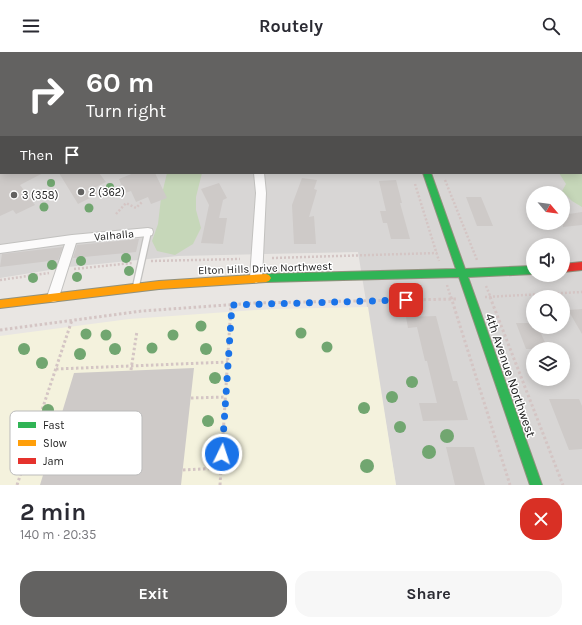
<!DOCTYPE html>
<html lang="en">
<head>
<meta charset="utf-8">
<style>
  :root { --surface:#fff; --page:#f7f7f7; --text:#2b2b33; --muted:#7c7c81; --accent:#636261 }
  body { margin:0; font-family:Karla,sans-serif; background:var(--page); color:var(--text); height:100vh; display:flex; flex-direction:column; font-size:15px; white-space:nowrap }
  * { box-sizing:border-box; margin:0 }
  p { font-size:13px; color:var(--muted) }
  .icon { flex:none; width:22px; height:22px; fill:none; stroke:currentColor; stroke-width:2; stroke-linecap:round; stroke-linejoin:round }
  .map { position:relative; height:433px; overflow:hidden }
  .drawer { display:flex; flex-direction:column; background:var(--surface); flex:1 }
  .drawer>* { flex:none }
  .banner { position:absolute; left:0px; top:0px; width:582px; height:122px; box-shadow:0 2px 10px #0003; background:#636261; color:#fff; overflow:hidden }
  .needle { width:26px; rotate:119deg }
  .controls { position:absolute; left:526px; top:134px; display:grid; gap:8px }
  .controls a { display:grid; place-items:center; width:44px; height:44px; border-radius:50%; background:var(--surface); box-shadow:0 2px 10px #0003; font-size:20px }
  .pin { position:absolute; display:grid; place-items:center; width:34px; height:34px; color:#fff; margin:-17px; border-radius:8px; box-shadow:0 2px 6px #0006 }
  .me { position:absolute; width:44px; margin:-22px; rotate:4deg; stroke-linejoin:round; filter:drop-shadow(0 0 3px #0008) }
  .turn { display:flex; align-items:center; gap:14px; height:84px; padding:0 20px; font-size:18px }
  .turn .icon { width:52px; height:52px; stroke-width:2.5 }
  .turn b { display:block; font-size:28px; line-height:34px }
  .then { display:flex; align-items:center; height:38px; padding:0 20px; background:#0003; gap:8px; font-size:15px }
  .round { display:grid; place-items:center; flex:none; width:42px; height:42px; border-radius:16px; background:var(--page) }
  .overview { display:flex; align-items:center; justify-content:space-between; height:68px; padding:0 20px }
  h1 { font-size:24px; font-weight:700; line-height:30px }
  .action { display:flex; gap:8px; margin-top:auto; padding:8px 20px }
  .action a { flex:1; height:46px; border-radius:16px; background:var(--accent); color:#fff; font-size:16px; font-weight:700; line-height:46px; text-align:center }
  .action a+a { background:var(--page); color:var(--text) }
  header { display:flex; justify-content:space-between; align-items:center; height:52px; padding:0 20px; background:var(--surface); font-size:18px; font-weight:700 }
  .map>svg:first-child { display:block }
  .residential { fill:#d8d6d5; fill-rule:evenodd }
  .education { fill:#f4f2dd }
  .forest { fill:#c6d7b9 }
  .building { fill:#cecac8 }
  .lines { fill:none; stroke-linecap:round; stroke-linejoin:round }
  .lane-casing { stroke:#c2c1bf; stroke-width:2.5 }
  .street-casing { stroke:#c2c1bf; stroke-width:2 }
  .fast-casing { stroke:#91917d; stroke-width:2 }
  .slow-casing { stroke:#91917d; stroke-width:2 }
  .jam-casing { stroke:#91917d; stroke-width:2 }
  .path-far2 { stroke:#d4c5c4; stroke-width:1.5; stroke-dasharray:1.5 1.5; stroke-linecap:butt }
  .path-far1 { stroke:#d4c5c4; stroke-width:2.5; stroke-dasharray:2 2; stroke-linecap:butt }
  .path { stroke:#d4c5c4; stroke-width:3; stroke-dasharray:2.5 2.5; stroke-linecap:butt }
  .lane { fill:#fcfbfb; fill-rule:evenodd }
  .street { fill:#fcfbfb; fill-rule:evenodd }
  .fast { fill:#30b455; fill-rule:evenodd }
  .slow { fill:#ff9f0a; fill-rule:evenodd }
  .jam { fill:#e5322d; fill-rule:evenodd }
  .tree { fill:#71a670 }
  .route { stroke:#1a73e8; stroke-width:7; stroke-dasharray:0 12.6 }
  .poi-dot { fill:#636261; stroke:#fff; stroke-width:1.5 }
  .labels { text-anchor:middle; stroke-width:3; stroke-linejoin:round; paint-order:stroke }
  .poi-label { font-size:11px; fill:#1b1b1b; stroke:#fff; text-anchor:start }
  .street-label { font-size:11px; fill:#1b1b1b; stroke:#fff }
  .near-street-label { font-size:13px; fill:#1b1b1b; stroke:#fff }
  .key { fill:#fff; stroke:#bbb; stroke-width:1 }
  .key-label { font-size:11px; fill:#1b1b1b }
</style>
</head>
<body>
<header><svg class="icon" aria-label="menu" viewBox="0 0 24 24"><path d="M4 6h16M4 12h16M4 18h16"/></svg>Routely<svg class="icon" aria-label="search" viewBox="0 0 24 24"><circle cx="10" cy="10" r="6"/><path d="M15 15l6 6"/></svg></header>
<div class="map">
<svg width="582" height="433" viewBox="0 0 582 433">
  <rect width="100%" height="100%" fill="#e9e6e3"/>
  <!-- residential -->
  <path class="residential" d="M0 0H582V433H396L358 200 178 204 68 215 0 226ZM1 1H581V121H1ZM533 141H563V171H533ZM533 193H563V223H533ZM533 245H563V275H533ZM533 297H563V327H533Z"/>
  <!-- education -->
  <path class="education" d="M368 255 396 433H0V284L129 267 272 257Z"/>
  <!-- forest -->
  <path class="forest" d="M399 0H582V22L581 1Z
    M581 70H582V155L572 149 562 139 566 132 559 121H581Z
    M167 121H202L196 145V158L201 176 193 192 175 203 157 199 152 189 158 172 161 146Z"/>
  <!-- building -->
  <path class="building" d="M0 121H43L20 133 35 153 16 162 13 158 0 164Z
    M59 121H99L106 130 94 136 98 142 78 152Z
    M134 121H155L167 146 151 152 148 145 136 150 131 139 125 141 119 127Z
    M302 126 317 128 314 137 317 138 309 165 314 164 316 192H294L292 153Z
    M396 128 402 151H400L410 187H391L387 171H383L380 159H386L379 129Z
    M219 131 227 146 223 148 219 166H227L223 192 201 191 209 153 201 137Z
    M466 145H481L493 174H477Z
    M582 160V173L563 175V163Z
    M139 187 136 200 73 206 77 193Z
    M63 195 58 208 0 215 2 202Z
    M582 257V282L568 258Z
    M436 264 453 329H457L468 368 423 369 419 351H437L427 309H425L417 275 408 276 406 265Z
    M516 271H533V275H538L548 297H526Z
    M194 316 181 433H40L74 321Z
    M549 347H579L582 354V397L569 398Z
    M446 395H474L485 433H455Z"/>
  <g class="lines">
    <!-- lane casing -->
    <g class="lane-casing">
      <path id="lane" d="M148 178 151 180 139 234 138 236 136 237 134 236 133 234 145 180Z"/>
    </g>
    <!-- street casing -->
    <g class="street-casing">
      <path id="street" d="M339 0H346V1H339Z
        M0 69H1V73H0Z
        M254 121H264L266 141 262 226 260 229 256 231 252 229 250 226 256 141Z
        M148 176 152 177 153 180 152 183 148 184 76 191 59 245 57 249 53 250 49 249 47 245 65 192 0 201V193L72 183Z"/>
    </g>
    <!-- fast casing -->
    <g class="fast-casing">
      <path id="fast" d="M423 121H431L465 217 533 214V222L468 225 542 433H530L459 225 266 230 263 229 261 226 263 223 266 222 456 217Z"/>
    </g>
    <!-- slow casing -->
    <g class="slow-casing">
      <path id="slow" d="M266 222 269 223 271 226 269 229 266 230 159 237 0 256V248L159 229Z"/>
    </g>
    <!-- jam casing -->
    <g class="jam-casing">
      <path id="jam" d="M582 210V218L563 220V212Z"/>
    </g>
    <!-- path-far2 -->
    <path class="path-far2" d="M59 0 61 1
      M87 1 91 0"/>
    <!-- path-far1 -->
    <path class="path-far1" d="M445 128 477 208
      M415 132 439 209
      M116 162 126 151 136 156 142 150
      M272 206 437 201
      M151 209 240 207
      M74 217 132 211
      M0 228 49 221
      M447 233 451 246
      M486 234 491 246
      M485 245 582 240"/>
    <!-- path -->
    <path class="path" d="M451 245 510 433
      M490 245 563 433
      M0 278 142 259 255 251 456 247
      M56 317 228 310
      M131 318 137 279
      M191 346 226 345
      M183 418 221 416
      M17 433 72 268
      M220 433 231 253"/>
    <!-- lane -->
    <use href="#lane" class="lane"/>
    <!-- street -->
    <use href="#street" class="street"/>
    <!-- fast -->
    <use href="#fast" class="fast"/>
    <!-- slow -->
    <use href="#slow" class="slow"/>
    <!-- jam -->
    <use href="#jam" class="jam"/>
  </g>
  <!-- trees -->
  <g class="tree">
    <circle cx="51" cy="131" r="4"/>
    <circle cx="110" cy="135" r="4"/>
    <circle cx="44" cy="155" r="4.5"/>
    <circle cx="89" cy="156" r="4.5"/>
    <circle cx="126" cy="206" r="5"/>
    <circle cx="81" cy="209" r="5"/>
    <circle cx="52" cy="213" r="5"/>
    <circle cx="129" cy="219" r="5"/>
    <circle cx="77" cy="225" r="5"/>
    <circle cx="33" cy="226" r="5"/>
    <circle cx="201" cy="274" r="5.5"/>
    <circle cx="301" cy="281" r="5.5"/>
    <circle cx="86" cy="282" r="5.5"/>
    <circle cx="106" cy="283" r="5.5"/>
    <circle cx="173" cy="283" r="5.5"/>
    <circle cx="327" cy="295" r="5.5"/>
    <circle cx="152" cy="296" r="5.5"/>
    <circle cx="24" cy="297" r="6"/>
    <circle cx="115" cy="297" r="6"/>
    <circle cx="206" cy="297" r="6"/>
    <circle cx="80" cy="302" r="6"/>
    <circle cx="42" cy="311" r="6"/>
    <circle cx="215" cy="326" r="6"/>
    <circle cx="412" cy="330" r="6"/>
    <circle cx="392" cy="345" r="6"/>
    <circle cx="364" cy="356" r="6"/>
    <circle cx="48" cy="358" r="6"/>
    <circle cx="208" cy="369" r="6"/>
    <circle cx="400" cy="375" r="6"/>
    <circle cx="447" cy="384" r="7"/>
    <circle cx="429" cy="400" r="7"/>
    <circle cx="367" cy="414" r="7"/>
  </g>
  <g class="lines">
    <!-- route -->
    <path class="route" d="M222 402 232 253 406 248"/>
  </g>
  <!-- markers -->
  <g class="poi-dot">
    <circle cx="81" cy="140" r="4"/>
    <circle cx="14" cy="143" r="4"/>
  </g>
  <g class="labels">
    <!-- poi labels -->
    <g class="poi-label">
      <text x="89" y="144">2 (362)</text>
      <text x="22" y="147">3 (358)</text>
    </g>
    <!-- street labels -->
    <g class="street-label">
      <text transform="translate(114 183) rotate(-5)" y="4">Valhalla</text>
      <text transform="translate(265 216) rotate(-2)" y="4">Elton Hills Drive Northwest</text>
    </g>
    <!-- near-street labels -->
    <g class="near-street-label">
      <text transform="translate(511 323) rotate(71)" y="5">4th Avenue Northwest</text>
    </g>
  </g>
  <!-- legend -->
  <rect x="10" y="359" width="132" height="64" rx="6" class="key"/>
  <rect x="18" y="370" width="18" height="6" fill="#30b455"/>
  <rect x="18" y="388" width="18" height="6" fill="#ff9f0a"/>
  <rect x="18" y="406" width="18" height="6" fill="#e5322d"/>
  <g class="key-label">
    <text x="43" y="377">Fast</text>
    <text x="43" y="395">Slow</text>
    <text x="43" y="413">Jam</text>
  </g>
</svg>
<div class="controls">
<a><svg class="needle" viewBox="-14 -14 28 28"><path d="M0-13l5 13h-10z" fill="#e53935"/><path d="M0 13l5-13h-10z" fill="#7c7c81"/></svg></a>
<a><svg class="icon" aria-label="sound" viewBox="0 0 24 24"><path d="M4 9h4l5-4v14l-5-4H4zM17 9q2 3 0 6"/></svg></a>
<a><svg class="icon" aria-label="search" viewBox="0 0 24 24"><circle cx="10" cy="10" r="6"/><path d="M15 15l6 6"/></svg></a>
<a><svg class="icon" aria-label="layers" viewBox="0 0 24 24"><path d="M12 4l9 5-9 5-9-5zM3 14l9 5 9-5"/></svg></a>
</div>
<div class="pin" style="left:406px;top:248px;background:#d93025"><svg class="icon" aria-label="arrive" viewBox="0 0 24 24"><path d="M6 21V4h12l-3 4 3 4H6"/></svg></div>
<svg class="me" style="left:222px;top:402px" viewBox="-20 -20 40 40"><circle r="17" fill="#1a73e8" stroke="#fff" stroke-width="3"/><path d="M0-11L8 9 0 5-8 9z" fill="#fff"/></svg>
<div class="banner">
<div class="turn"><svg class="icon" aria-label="right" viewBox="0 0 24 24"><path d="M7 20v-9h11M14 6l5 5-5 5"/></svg><div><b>60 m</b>Turn right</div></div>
<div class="then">Then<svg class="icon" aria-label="arrive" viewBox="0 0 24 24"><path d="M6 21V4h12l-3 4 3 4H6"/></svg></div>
</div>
</div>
<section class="drawer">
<div class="overview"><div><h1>2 min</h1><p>140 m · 20:35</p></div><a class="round" style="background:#d93025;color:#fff"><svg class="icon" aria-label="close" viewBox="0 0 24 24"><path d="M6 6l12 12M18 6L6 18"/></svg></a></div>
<div class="action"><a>Exit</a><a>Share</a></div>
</section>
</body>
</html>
